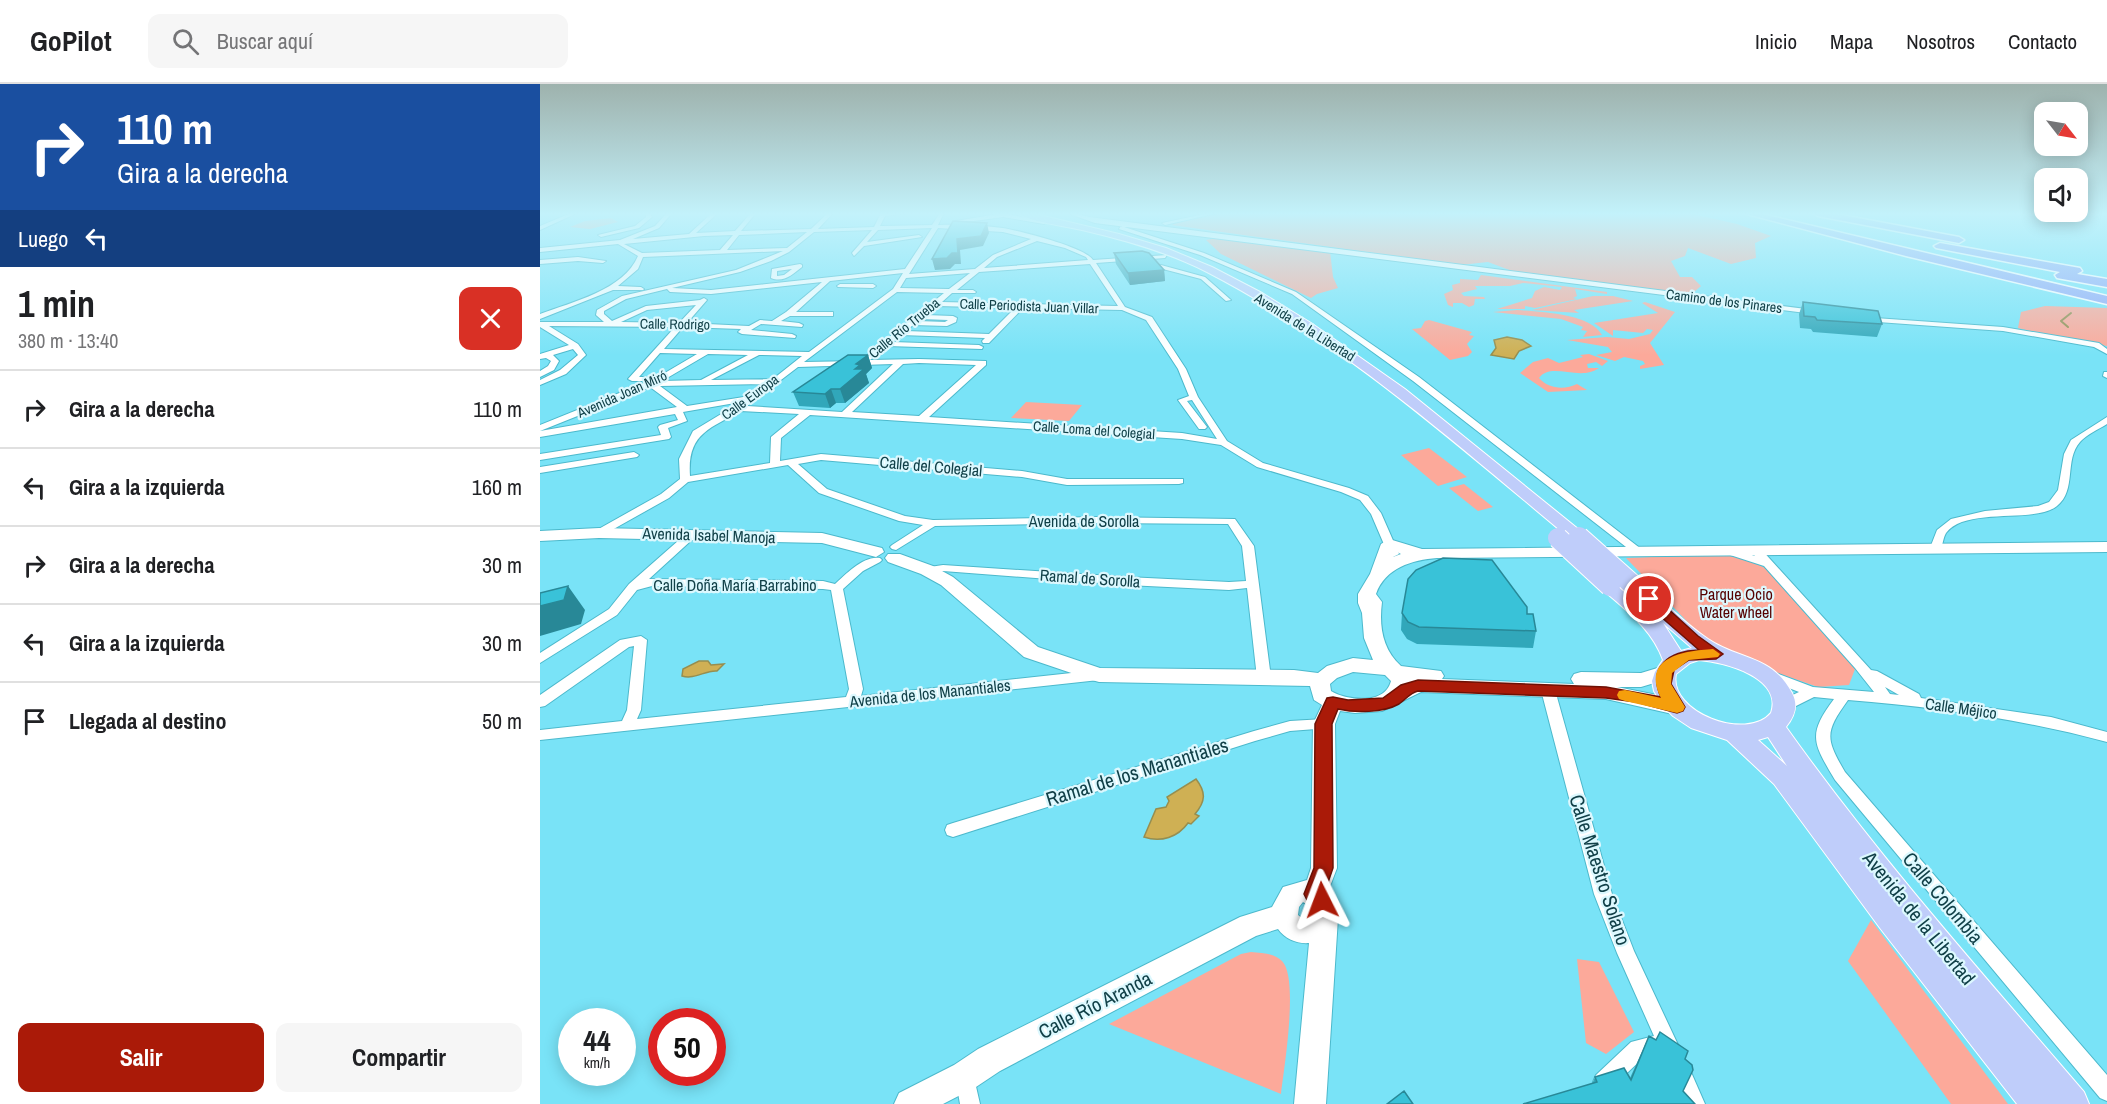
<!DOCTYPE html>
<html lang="es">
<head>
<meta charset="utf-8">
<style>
  :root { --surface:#fff; --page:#f6f6f6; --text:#202124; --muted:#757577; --line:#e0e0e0; --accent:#aa1a08 }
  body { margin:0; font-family:"Archivo Narrow",sans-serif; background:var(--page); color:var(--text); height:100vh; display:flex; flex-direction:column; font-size:22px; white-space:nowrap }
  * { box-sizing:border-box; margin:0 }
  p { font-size:20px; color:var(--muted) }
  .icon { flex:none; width:33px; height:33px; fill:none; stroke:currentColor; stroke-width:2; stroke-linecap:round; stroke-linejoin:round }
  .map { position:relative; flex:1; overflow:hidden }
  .details { display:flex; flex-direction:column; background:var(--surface); width:540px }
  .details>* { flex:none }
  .guide { background:#1a4fa0; color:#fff; overflow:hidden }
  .needle { width:39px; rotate:121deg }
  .tools { position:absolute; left:1494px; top:18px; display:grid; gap:12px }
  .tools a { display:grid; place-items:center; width:54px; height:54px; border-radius:12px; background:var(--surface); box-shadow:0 3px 15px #0003; font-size:30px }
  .speed { position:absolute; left:18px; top:924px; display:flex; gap:12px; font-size:30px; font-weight:700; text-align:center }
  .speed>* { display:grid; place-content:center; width:78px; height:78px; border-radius:50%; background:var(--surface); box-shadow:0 3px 15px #0003; line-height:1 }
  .speed small { font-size:15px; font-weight:400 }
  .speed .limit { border:9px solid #d22; background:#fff; color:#111 }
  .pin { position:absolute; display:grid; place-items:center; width:51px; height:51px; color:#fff; margin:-26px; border:3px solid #fff; border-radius:50%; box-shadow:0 2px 6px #0007 }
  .me { position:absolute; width:66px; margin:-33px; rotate:357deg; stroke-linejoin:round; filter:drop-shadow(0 0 4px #0008) }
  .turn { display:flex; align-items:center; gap:21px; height:126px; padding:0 18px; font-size:27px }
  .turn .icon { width:78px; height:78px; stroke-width:2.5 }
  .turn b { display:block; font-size:42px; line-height:51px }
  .then { display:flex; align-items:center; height:57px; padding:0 18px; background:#0003; gap:12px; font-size:22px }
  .round { display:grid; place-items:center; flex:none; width:63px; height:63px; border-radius:12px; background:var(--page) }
  .overview { display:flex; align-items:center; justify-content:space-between; height:102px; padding:0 18px }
  h1 { font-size:36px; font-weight:700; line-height:45px }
  .action { display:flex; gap:12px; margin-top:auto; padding:12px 18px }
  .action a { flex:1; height:69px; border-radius:12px; background:var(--accent); color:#fff; font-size:24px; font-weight:700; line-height:69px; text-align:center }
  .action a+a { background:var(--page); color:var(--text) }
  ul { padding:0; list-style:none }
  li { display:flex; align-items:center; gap:18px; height:78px; padding:0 18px; border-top:2px solid var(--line) }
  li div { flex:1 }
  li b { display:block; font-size:22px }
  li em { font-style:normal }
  header { display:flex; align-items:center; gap:36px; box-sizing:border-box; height:84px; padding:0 30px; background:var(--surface); border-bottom:2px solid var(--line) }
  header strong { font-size:28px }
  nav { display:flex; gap:33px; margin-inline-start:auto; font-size:21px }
  .search { width:420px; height:54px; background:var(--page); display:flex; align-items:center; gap:15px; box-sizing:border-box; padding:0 21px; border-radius:12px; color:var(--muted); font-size:22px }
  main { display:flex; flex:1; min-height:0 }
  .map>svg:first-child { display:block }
  .green { fill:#fca99a }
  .water { fill:#cfb054; stroke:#968e50; stroke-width:1.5 }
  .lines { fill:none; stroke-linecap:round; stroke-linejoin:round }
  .stream { stroke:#968e50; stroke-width:2 }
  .street-casing { stroke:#4cb9cc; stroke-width:2 }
  .secondary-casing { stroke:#4cb9cc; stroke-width:2 }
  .primary-casing { stroke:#fff; stroke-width:2 }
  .highway-casing { stroke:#fff; stroke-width:3 }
  .street { fill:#fff; fill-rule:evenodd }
  .secondary { fill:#fff; fill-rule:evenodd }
  .primary { fill:#bfcdfa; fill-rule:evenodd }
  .highway { fill:#94abf7; fill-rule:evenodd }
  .primary-bridge-casing { stroke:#fff; stroke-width:22; stroke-linecap:butt }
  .primary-bridge { stroke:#bfcdfa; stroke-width:20 }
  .wall { fill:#31a7ba }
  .shaded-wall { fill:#288897 }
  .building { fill:#39c2d8; stroke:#288897; stroke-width:1.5 }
  .route { fill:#aa1a08; stroke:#6e1105; stroke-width:1.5 }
  .slow { fill:#f59e0b }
  .labels { text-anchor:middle; stroke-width:4.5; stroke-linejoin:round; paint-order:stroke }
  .far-street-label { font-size:14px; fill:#114048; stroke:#dcf8fe }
  .street-label { font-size:16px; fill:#114048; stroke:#dcf8fe }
  .park-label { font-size:16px; fill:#560000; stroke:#dcf8fe }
  .near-street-label { font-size:20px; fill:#114048; stroke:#dcf8fe }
</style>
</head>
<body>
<header>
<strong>GoPilot</strong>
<div class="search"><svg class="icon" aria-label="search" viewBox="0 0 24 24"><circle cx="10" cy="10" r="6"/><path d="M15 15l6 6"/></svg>Buscar aquí</div>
<nav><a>Inicio</a><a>Mapa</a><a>Nosotros</a><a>Contacto</a></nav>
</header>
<main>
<section class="details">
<div class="guide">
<div class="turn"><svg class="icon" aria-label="right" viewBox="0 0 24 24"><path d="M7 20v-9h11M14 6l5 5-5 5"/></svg><div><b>110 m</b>Gira a la derecha</div></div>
<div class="then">Luego<svg class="icon" aria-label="left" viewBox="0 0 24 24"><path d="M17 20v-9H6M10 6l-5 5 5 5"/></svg></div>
</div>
<div class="overview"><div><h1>1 min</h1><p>380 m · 13:40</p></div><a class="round" style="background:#d93025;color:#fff"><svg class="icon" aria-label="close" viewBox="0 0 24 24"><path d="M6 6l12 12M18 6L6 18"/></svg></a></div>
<ul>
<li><svg class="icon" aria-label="right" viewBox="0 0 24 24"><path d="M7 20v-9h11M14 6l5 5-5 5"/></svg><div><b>Gira a la derecha</b></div><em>110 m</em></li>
<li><svg class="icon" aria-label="left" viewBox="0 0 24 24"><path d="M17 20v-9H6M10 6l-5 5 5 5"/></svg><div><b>Gira a la izquierda</b></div><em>160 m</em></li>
<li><svg class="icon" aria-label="right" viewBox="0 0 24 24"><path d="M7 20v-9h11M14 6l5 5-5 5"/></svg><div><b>Gira a la derecha</b></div><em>30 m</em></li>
<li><svg class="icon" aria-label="left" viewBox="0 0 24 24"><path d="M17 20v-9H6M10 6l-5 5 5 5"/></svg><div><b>Gira a la izquierda</b></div><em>30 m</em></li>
<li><svg class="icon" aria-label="arrive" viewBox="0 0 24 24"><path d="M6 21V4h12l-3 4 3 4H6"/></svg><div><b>Llegada al destino</b></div><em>50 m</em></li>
</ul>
<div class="action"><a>Salir</a><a>Compartir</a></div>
</section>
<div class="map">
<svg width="1567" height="1020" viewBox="0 0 1567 1020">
  <rect width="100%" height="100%" fill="#79e3f7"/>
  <!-- green -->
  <path class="green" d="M678 129H1148L1197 140 1231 152 1215 159 1216 174 1191 180 1148 164 1145 172 1131 177 1140 193H1152L1161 202 1154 208 1139 209 972 187 948 178 920 181 632 141 636 137Z
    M71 134 78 138 50 145 30 143 45 137Z
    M684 153 790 167 793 193 798 204 777 210 771 214 681 170 666 156Z
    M941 191 1067 208V210L1035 205 1037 212 1033 214 1037 215 995 224 985 222V225H957L992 214 995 207 1004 203 1020 206 1022 203 983 199 970 202H935L937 205 921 209 924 212 944 213 945 215H935L934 221 929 223 922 219H913V223L908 221 904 210 913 206 912 201 920 199V195L938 196Z
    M1053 212H1073L1093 217 1034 226 1039 229 992 226Z
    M1105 218 1135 228 1110 259 1124 281 1100 285V282L1105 280 1103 277 1084 273 1075 277 1056 271 1072 268 1068 263 1027 256 1067 253 1089 255 1110 250 1113 246 1107 245 1103 249 1073 246V252L1054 239 1118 229 1102 219Z
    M1505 222 1567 224V262L1513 253 1478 244 1481 228Z
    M977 226C999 228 1050 229 1062 251L1043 253 1047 247 1041 246 1043 243 1021 235 953 228Z
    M889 236 932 248 929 251 934 252 927 260 932 268 928 272 910 276 872 245 881 244 885 237Z
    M1049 270 1068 277 1062 282 1056 278 1047 280 1048 284H1059C1040 298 1011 277 999 294 1008 305 1025 306 1037 300L1047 306 1008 308 980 289 993 278 1008 274 1019 279 1043 273 1040 271Z
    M486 318 542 321 529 337 471 334Z
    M889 364 927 393 898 402 861 371Z
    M924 400 953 423 938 427 909 404Z
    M1187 470 1205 474 1225 484 1315 585 1309 601 1278 603 1220 583 1161 552 1086 474Z
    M1331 836 1468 1020H1411L1308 877Z
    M711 868C722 869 734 869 742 877 759 894 744 984 741 1010L569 940 701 870Z
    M1037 875 1059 878 1094 948 1066 970 1046 959Z"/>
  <!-- water -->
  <path class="water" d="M967 253 982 256 991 262 979 267 974 275 951 271 956 264 954 256Z
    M159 577H168L171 581 184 580 177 587C165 586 155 596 142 592L143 585Z
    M656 695C666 708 666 717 655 730L659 732 651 740 648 739C638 753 621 759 604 753L616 725 626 723 629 717 627 713Z"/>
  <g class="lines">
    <!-- stream -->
    <path class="stream" d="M1528 243 1521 237 1531 229"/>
    <!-- street casing -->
    <g class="street-casing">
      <path id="street" d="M31 129H37L0 146V142Z
        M106 129H110L112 133 99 144 61 153 58 151 95 142 106 133Z
        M127 129H132L119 144 93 155 149 150 172 129H178L156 149 195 147 211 129H216L201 147 271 145 288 129H293L278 145 334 143 341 129H367L345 132 340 142 392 141 400 129H404L398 141C419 140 442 141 463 144 480 147 545 163 553 176L627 171 625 174 556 179 585 223 612 233 646 285 658 313 687 357 723 379 809 404 828 412 841 429 859 470 853 473 849 472 831 430 820 416 801 408 717 383 681 361 642 355 270 331 241 354 240 377 281 370 482 387 527 395H643V399L639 400 527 401 482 393 281 376 258 380 287 405 365 432 393 436 558 433 695 435 714 462 731 594 729 597H719L717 594 707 504 689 506 587 501 403 487 387 489 381 486 383 484 403 481 587 493 689 498 706 497 702 462 688 440 558 439 395 442 356 466 352 465 350 463 352 461 383 441 359 437 279 409 248 381 148 398 129 414 63 451H55L54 449 55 447 121 410 140 395 139 375 153 347 201 318 143 328 147 337 128 344 131 353 129 355 0 376V370L121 351 118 343 120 341 138 336 135 330 0 353V347L137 323 110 303 0 347V341L109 297H92L88 295 135 243 9 242 38 260 46 271 26 290 0 301V296L20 286 38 271 33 265 13 271 19 277 14 286 0 293V287L8 282 11 277 6 274 0 275V270L29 261 0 243V238H64L56 231 57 226 82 212 196 186 243 167 103 173 98 185 78 202 101 203 104 205 103 206H73L0 235V230C32 218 84 206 98 172L78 160 0 168V164L80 156 115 142ZM392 144 365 185 171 206 132 204 200 188 231 177 249 168 274 148 332 146 312 169 314 172 324 162 382 153 379 151 327 158 338 146ZM398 144 463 148 491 155 453 171 435 185 369 190ZM267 148 247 164 187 166 199 151ZM193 151 180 166 102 169 84 160 164 152ZM497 157 525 164 546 173 548 176 444 184 457 173ZM550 180 578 222 402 218 412 209H435L436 208 433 206H417L439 188ZM363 189 353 205 269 268 124 265 143 243 201 245 198 248 202 250 255 254 256 252 252 250 211 246 221 240 262 243 263 241 259 239 241 237 250 232H293V228H256L290 197ZM430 189 409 205 360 204 366 194ZM282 198 246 228 232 237 220 236 209 242 147 239 167 216 164 214 160 216 106 222 72 237 64 230V227L86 215 127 205 130 208 171 210ZM357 208 404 209 320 277 264 278ZM156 221 139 239 81 238 107 226ZM397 222 475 224 449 250 366 247 373 241 407 242 416 238 417 234 413 232 386 231ZM483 224 582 226 606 236 638 285 649 312 638 316 659 345H665L667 343 647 317 652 316 677 355 642 349 389 333 446 281V277L379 275 330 276 347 262 442 265 443 263 439 261 353 258 361 251 445 254 442 257 443 259H449ZM381 235 408 236 405 238 378 237ZM120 269 157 270 118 293H99ZM168 270 208 271 161 296 122 297ZM219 271 262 272 233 295 171 296ZM379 279 436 281 379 332 312 328 363 280ZM353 280 302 328 207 322 258 283ZM226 300 210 312 147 322 120 302ZM201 327 259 330 231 353 230 379 150 392C147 350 169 345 201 327Z
        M463 129 507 138 504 140 463 133 419 139 416 137Z
        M527 129H534L549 133 1274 226 1278 228 1274 230 555 139Z
        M669 129H677L625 141 622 139Z
        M581 142 664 169 756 208 879 293 1105 468 1103 470H1095L873 297 752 210 660 171 579 145Z
        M38 173 66 177 63 179 38 177 0 180V176Z
        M260 180 262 181V183C252 191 243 199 231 194L232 185ZM252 185 244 191 237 192V187Z
        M621 181 665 193 691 216 686 217 661 195 619 184 618 183Z
        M300 200H333L336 202 333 204 298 203 297 202Z
        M1321 233 1463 243 1559 259 1567 265V270L1554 263 1463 247 1324 237 1320 235Z
        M1564 288H1567V294L1563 292Z
        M1567 333V340C1559 345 1546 351 1540 358 1524 376 1537 406 1517 422 1495 440 1426 422 1406 449 1403 454 1403 461 1400 466H1392L1390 464 1397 446 1411 435 1445 427 1498 422 1509 418 1518 406 1524 370 1531 356Z
        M94 368 99 371 97 373 0 389V383Z
        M151 448 155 449 156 451 155 453 109 495 283 497 295 500C306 490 324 471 340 474L342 476 340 478 323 487 303 505 323 605 321 612 559 586 564 588 566 591 564 594 559 596 0 656V646L82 637 87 626 94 562 89 563 5 622 0 623V611L80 556 101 552 107 556 101 626 97 635 306 613 309 605 291 506 283 505 112 502 97 506 77 531 0 579V569L69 525 89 500 147 449Z
        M1216 463 1220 464 1331 586 1337 587 1379 610 1381 614 1511 633 1567 648V658C1482 635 1395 623 1308 616 1285 648 1285 654 1305 688L1567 991V1017L1560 1014 1295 696C1273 659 1267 651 1294 615L1274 613 1250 625H1240L1238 621 1240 617 1259 608 1226 595 1224 592 1226 589H1236L1273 603 1334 608 1315 584 1224 482 1184 469 1182 467 1188 464 1215 472 1210 466ZM1345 603 1359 611 1350 610Z
        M1008 601 1013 603 1015 606 1072 810 1094 867 1140 965 1137 972 1130 975 1122 970 1103 974 1070 1005 1063 1008 1056 1005 1053 998 1056 991 1091 958 1114 952 1077 869 1054 810 1001 606 1003 603Z
        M784 635 789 636 791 640 789 644 750 647 715 657 413 753 407 751 405 746 407 741 413 739 714 647 750 637Z
        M1140 976 1147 979 1165 1020H1144L1130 986 1133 979Z
        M425 982 432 985 440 1020H420L415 992 418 985Z"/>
    </g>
    <!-- secondary casing -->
    <g class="secondary-casing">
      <path id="secondary" d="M59 444 282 449 342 464 344 468 336 473 282 459 59 454 0 457V447Z
        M849 455 882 465 1567 458V468L897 474C872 476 845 484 836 510L842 518C839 542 842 565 861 582L901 587 904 592 902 595 1034 600 1031 595 1034 590 1041 588 1101 589 1124 582 1131 584 1134 589 1131 594 1101 603H1077L1137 615 1144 618 1147 623 1144 628 1137 631 1066 615 881 608 842 627 815 629 800 627 795 640 797 784 789 805 797 821 798 834 786 1020H754L769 859C757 860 745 855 738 845L716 852 460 987 436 1003 403 1020H354L359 1009 414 981 438 965 700 833 732 823 743 803 767 796 771 784 773 640 782 621 774 616 770 602 559 598 552 596 484 573 401 501 381 490 348 478 345 474 348 470H360L393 482 413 493 498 563 560 584 754 586 778 589 787 582 813 574 833 576 824 554 822 529 818 519V510L830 490 841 460ZM855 467 861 470 853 473ZM813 588 845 591 851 597C845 621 808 617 791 607L790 600 797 594ZM763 818 771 823 772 831 767 835H763L758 831 759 823Z"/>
    </g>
    <!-- primary casing -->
    <g class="primary-casing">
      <path id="primary" d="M477 129H491L579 150 626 164 672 183 722 209 771 239 865 305 1048 453 1045 457H1033C916 360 803 258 667 188 628 168 585 156 542 146 525 142 490 138 477 129Z
        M1070 496 1077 498 1091 510 1084 502 1087 498H1101C1123 517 1144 539 1168 555 1199 576 1232 571 1252 609 1259 622 1254 633 1246 643 1337 771 1442 889 1544 1008L1549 1020H1477L1340 844 1234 700 1187 656 1151 644 1133 632 1123 622 1114 607 1112 597 1115 588 1123 576C1112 545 1087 527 1063 506L1060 502 1063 498ZM1123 539 1152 564 1141 567ZM1159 576C1184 578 1243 593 1231 629 1207 658 1128 628 1136 590L1150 579ZM1228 653 1247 682 1218 656Z"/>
    </g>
    <!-- highway casing -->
    <g class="highway-casing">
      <path id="highway" d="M1203 129H1218L1567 212V220L1366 172Z
        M1273 129H1291L1419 153 1424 156 1419 159 1278 132Z
        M1400 159 1540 184 1542 187 1537 190 1567 195V203L1517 194 1515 191 1520 188 1396 164 1394 162Z"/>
    </g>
    <!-- street -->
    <use href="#street" class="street"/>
    <!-- secondary -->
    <use href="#secondary" class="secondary"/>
    <!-- primary -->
    <use href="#primary" class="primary"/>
    <!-- highway -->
    <use href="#highway" class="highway"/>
    <!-- primary-bridge casing -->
    <g class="primary-bridge-casing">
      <path id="primary-bridge" d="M1039 453 1094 502
        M1018 454 1070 502"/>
    </g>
    <!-- primary-bridge -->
    <use href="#primary-bridge" class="primary-bridge"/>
  </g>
  <!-- wall -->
  <path class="wall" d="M574 169 624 186 625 197 590 201 576 180Z
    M1263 218 1342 240 1337 253 1273 248 1271 245 1260 244 1259 230Z
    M328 271 332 284 326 290 329 299 305 319H296L290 324 259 322 253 308Z
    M862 529 987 530 996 547 993 564 877 560 867 555 861 546Z
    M1109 952 1145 975 1143 1007 1052 1000 1055 993 1090 994Z"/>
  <!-- shaded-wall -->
  <path class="shaded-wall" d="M447 139 449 149 443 162 420 166 421 180H415L410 185 395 186 392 175 417 155Z
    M624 186 625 197 590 201 588 189Z
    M328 271 332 284 326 290 329 299 305 319 300 305 315 285 316 280Z
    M291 305 296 319 290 324 285 310Z
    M28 502 45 526 41 540 0 552V522Z"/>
  <!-- building -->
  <path class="building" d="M413 137 447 139 441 152 417 155 418 169H412L407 174 392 175Z
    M602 167 609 169 624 186 588 189 574 169Z
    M1263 218 1338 227 1342 240 1277 236 1275 233 1264 232Z
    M308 271H328L316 280 320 281 315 285H324L300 305H291L285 310 253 308Z
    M903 474 952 476 987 523V530H993L996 547 879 543 868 538 862 529 868 495 876 486Z
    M28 502 24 516 0 522V509Z
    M1120 948 1148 967 1145 975 1152 981 1153 986 1143 1007 1155 1020H983L1057 998 1055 993 1084 984 1091 996 1109 952 1116 956Z
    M864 1007 873 1020H847Z"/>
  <!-- sky -->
  <linearGradient id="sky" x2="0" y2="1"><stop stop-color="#9eb2ad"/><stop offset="0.48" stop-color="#c3f2fb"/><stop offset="1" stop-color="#c3f2fb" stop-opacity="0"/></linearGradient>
  <rect width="1567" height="271" fill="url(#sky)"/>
  <!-- route -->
  <path class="route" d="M1109 511 1114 512 1158 552 1183 570 1176 575 1149 576 1134 586 1131 600 1145 623 1143 627 1137 629 1096 618 1066 614 878 607C870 609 866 615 859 620 843 629 815 629 798 625L792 640 793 784 785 807 792 816 789 822 782 825 767 816 764 810 774 784 775 640 787 614 793 613 808 616 843 614 861 601 878 596 1066 603 1121 613C1107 582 1130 567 1159 566L1104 518 1102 515Z"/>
  <!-- slow -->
  <path class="slow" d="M1173 565 1180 570 1178 573 1149 576 1132 589 1131 600 1145 623 1143 627 1137 629 1085 617 1079 615 1077 611 1079 607 1085 606 1121 614C1101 573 1143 567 1173 565Z"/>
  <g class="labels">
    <!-- far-street labels -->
    <g class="far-street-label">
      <text transform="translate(1184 217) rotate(7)" y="5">Camino de los Pinares</text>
      <text transform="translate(489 222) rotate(2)" y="5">Calle Periodista Juan Villar</text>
      <text transform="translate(135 240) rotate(1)" y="5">Calle Rodrigo</text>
      <text transform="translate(765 243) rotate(32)" y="5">Avenida de la Libertad</text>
      <text transform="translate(364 244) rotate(-39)" y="5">Calle Río Trueba</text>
      <text transform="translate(82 310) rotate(-24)" y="5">Avenida Joan Miró</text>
      <text transform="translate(210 313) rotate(-36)" y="5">Calle Europa</text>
      <text transform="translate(554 346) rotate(4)" y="5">Calle Loma del Colegial</text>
    </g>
    <!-- street labels -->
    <g class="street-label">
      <text transform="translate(391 382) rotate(5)" y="6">Calle del Colegial</text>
      <text x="544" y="443">Avenida de Sorolla</text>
      <text transform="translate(169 451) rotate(2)" y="6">Avenida Isabel Manoja</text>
      <text transform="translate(550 494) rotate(4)" y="6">Ramal de Sorolla</text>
      <text x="195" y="507">Calle Doña María Barrabino</text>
      <text transform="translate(390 609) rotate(-6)" y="6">Avenida de los Manantiales</text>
      <text transform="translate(1421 624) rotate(8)" y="6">Calle Méjico</text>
    </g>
    <!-- park labels -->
    <g class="park-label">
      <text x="1196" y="516">Parque Ocio<tspan x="1196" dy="18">Water wheel</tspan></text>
    </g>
    <!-- near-street labels -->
    <g class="near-street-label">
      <text transform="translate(597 688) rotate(-17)" y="7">Ramal de los Manantiales</text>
      <text transform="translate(1060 786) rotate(72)" y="7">Calle Maestro Solano</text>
      <text transform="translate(1403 814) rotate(50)" y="7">Calle Colombia</text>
      <text transform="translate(1379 834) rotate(51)" y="7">Avenida de la Libertad</text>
      <text transform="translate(555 921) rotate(-27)" y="7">Calle Río Aranda</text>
    </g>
  </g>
</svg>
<div class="tools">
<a><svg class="needle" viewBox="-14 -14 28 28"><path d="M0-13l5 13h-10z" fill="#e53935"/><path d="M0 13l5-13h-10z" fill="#757577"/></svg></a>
<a><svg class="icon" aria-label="sound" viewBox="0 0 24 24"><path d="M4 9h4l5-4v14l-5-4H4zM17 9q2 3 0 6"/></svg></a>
</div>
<div class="speed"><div>44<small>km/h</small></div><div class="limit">50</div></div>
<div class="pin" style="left:1109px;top:515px;background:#d93025"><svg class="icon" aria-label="arrive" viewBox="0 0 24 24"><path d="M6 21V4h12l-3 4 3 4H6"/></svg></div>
<svg class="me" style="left:782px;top:816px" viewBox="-20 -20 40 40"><path d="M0-17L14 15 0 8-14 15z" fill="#aa1a08" stroke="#fff" stroke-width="4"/></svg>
</div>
</main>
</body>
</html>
